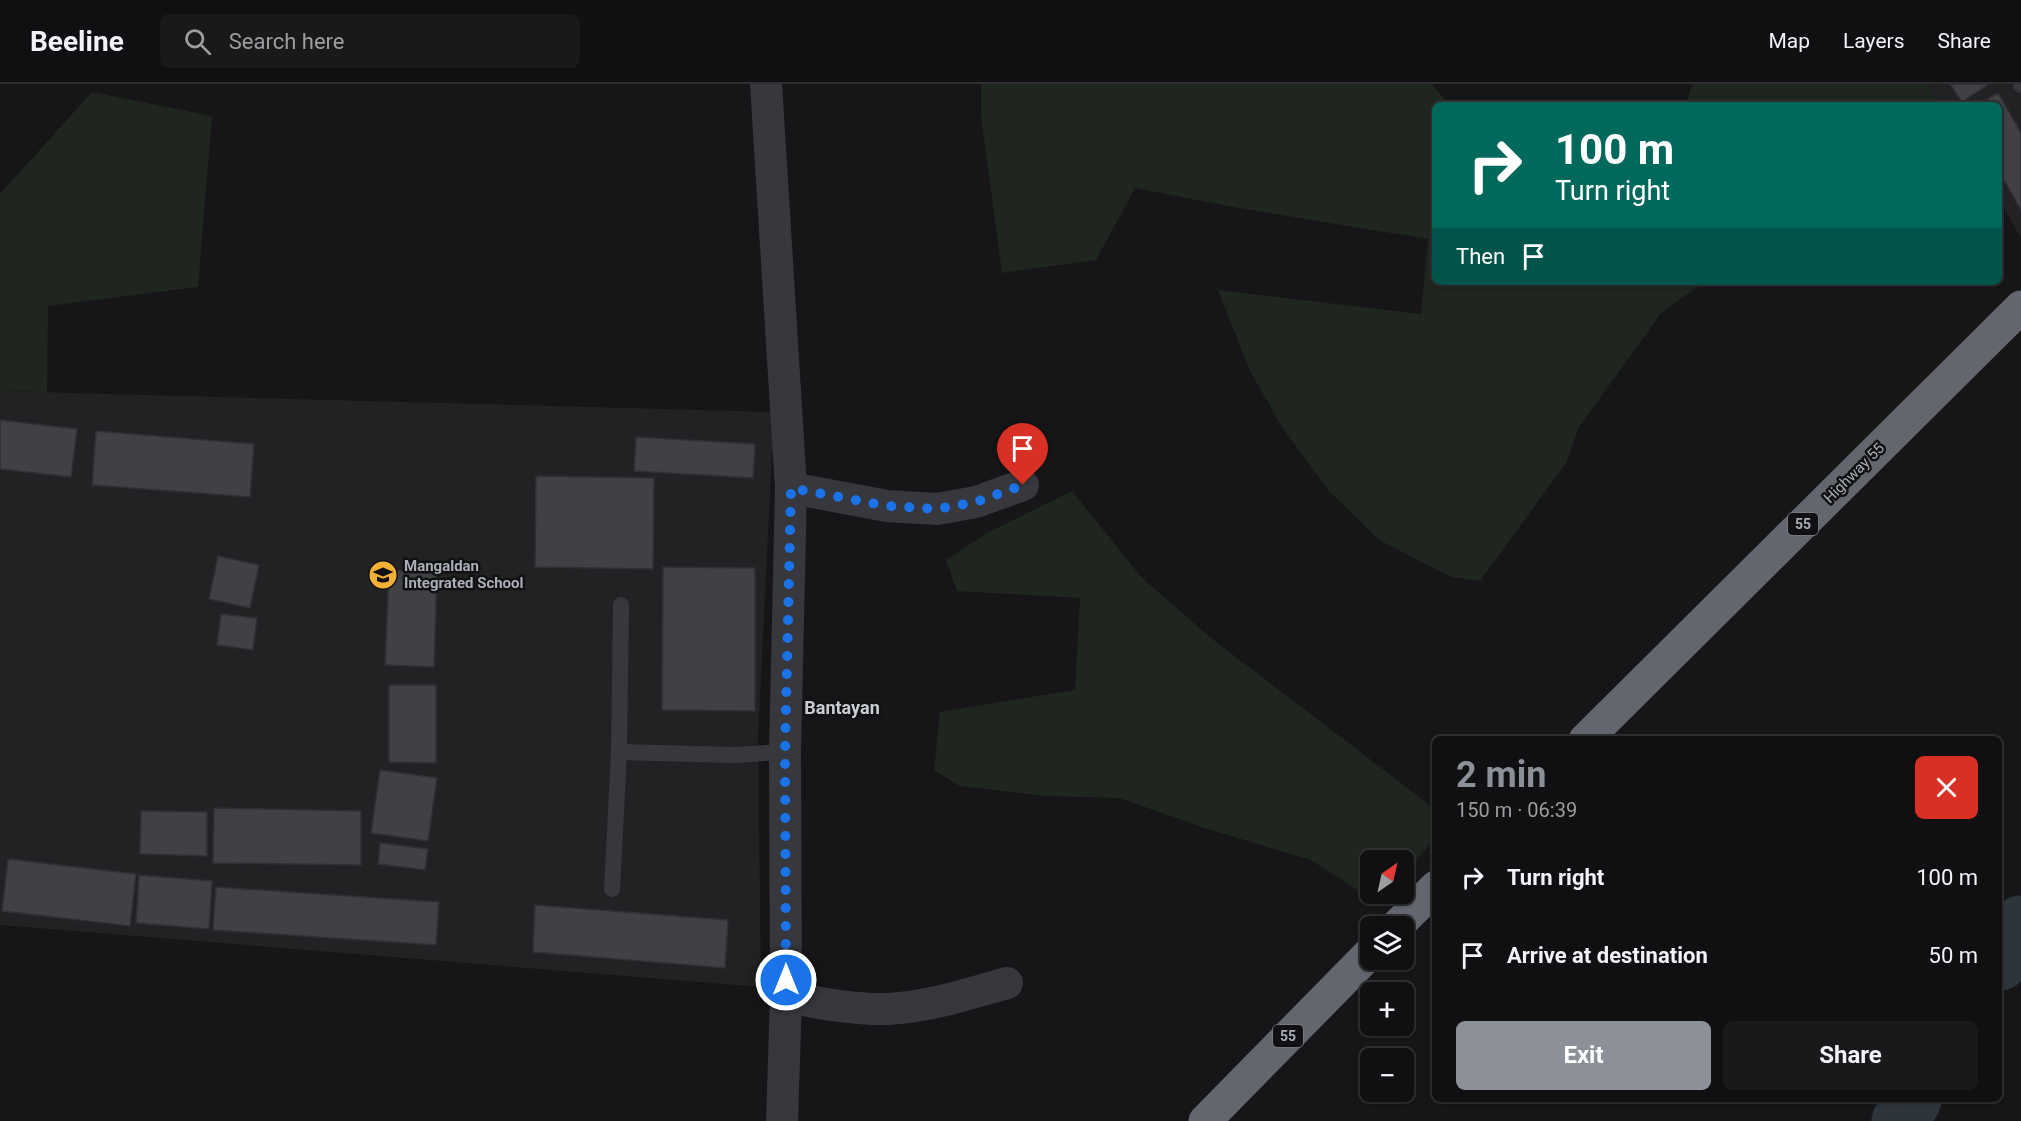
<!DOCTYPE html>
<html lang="en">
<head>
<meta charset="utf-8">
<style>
  :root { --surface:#101012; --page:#19191b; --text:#f1f3f6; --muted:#9c9d9f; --line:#303032; --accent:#8c9099 }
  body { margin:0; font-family:Roboto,sans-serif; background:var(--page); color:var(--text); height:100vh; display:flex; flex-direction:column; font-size:22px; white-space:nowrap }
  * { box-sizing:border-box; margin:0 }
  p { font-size:20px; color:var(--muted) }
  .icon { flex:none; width:33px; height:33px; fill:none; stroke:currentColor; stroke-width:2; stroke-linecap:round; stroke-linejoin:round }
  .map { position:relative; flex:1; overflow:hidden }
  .panel { position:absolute; left:1432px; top:652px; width:570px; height:366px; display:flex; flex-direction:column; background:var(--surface); border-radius:9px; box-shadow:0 2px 4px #0004,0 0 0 2px var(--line) }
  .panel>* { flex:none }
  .guide { position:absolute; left:1432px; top:18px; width:570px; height:183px; border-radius:9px; box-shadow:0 2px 4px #0004,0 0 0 2px var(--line); background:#00695c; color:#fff; overflow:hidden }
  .needle { width:39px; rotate:34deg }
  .buttons { position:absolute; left:1360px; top:766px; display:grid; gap:12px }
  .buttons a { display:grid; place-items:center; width:54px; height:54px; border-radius:9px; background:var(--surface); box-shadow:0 2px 4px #0004,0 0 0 2px var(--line); font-size:30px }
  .pin { position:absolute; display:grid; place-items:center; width:51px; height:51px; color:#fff; margin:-62px -26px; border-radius:50% 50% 50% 0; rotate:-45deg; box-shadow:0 0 6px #0007 }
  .pin .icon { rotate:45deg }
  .me { position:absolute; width:66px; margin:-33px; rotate:0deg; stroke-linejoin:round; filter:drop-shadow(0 0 4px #0008) }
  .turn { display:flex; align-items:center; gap:21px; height:126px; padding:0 24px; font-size:27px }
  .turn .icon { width:78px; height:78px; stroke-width:2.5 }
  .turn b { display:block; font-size:42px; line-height:51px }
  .then { display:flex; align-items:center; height:57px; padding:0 24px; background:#0003; gap:12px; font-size:22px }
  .round { display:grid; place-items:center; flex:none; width:63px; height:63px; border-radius:9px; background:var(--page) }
  .summary { display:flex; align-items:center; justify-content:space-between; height:102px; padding:0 24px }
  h1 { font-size:36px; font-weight:700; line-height:45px; color:var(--accent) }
  .button { display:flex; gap:12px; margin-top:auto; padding:12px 24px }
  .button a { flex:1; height:69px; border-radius:9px; background:var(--accent); color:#fff; font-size:24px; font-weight:700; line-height:69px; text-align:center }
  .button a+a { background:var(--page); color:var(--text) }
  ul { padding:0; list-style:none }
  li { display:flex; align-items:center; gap:18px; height:78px; padding:0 24px }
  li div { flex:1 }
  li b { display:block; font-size:22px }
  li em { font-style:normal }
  header { display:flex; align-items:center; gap:36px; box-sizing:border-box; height:84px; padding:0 30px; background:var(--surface); border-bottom:2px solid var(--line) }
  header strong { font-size:28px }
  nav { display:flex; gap:33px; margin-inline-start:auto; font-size:21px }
  .search { width:420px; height:54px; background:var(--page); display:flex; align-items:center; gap:15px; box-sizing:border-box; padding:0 21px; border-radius:9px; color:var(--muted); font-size:22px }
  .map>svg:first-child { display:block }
  .built { fill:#222225 }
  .green { fill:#1e261f }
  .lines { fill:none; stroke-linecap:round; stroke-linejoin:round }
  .river { stroke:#2c353c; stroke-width:57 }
  .building { fill:#404145; stroke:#303034; stroke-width:1.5 }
  .lane { stroke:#37383d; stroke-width:16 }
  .street { stroke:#37383d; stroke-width:32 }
  .highway { stroke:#63666e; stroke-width:33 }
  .route { stroke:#1a73e8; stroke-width:10; stroke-dasharray:0 18 }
  .labels { text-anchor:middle; stroke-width:5; stroke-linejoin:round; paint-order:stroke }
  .shield { fill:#111113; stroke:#7b7e86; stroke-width:1.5 }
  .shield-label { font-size:14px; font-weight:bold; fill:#a8adb8 }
  .street-label { font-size:15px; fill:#a8adb8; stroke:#111113 }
  .poi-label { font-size:15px; font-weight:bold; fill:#a8adb8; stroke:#111113; text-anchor:start }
  .quarter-label { font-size:18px; font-weight:bold; fill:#c9ccd4; stroke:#111113 }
</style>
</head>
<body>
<header>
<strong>Beeline</strong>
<div class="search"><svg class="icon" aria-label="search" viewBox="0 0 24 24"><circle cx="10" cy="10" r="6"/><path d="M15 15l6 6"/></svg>Search here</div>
<nav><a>Map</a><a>Layers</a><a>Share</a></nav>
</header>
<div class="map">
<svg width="2021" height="1037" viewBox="0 0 2021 1037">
  <rect width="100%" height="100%" fill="#161618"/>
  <!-- built -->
  <path class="built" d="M1928 0H2021V154L2000 118V21H1940Z
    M0 307 774 328 758 654 761 903 0 841Z"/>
  <!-- green -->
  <path class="green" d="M981 0H1432L1449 21H1436V198H1705L1662 228 1579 343 1566 379 1480 497 1451 493 1379 456 1329 407 1282 343 1250 287 1218 206 1421 230 1428 155 1238 124 1135 104 1096 176 1002 189 981 32Z
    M1692 0H1928L1940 21H1686Z
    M92 8 212 32 198 203 48 222 47 308 0 307V110Z
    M1072 407 1142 494 1211 554 1435 725V754L1404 791V777H1371V810H1388L1379 820 1311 776 1208 745 1119 714 1045 712 960 702 934 686 940 628 1075 606 1080 514 957 507 946 476 987 449Z"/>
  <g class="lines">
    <!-- river -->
    <path class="river" d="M2000 878 2021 840
      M1900 1037 1913 1016"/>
  </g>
  <!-- building -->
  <path class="building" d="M1950 0H1989L1962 18Z
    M1998 9 2021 49V126L2000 89V21H1977Z
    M0 336 77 345 71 393 0 385Z
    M96 347 254 360 250 413 92 401Z
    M636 353 755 360 753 394 634 387Z
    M536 392 654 394 653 485 535 483Z
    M218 472 259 481 250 524 209 515Z
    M663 483 755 484V627L662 626Z
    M389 486 437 488 434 583 385 581Z
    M221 530 257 534 253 566 217 561Z
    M389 601H436V679L389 678Z
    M380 686 437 694 428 757 371 749Z
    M214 724 361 727V781L213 779Z
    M141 727 207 728V772L140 770Z
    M380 759 428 765 425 786 378 780Z
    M8 775 136 790 130 842 2 827Z
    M139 791 212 797 209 845 136 839Z
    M216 803 439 818 436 861 213 846Z
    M535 821 728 836 725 884 533 868Z"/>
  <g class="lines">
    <!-- lane -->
    <path class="lane" d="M2021 0V1
      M619 668 734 671 785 668
      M612 805 619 668 621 521"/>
    <!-- street -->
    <path class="street" d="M766 0 791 404 785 668 786 913 782 1037
      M791 404 887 422 937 425 976 418 1023 401
      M786 913C819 919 854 926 888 925 929 923 968 910 1007 899"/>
    <!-- highway -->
    <path class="highway" d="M1585 656 2021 223
      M1396 843 1436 803
      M1205 1037 1371 868"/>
  </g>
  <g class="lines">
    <!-- route -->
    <path class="route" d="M786 896 785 668 791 404 887 422 937 425 976 418 1023 401"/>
  </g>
  <!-- icons -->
  <defs>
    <g id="school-disc" transform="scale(1.5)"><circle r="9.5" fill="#f2b134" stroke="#111113"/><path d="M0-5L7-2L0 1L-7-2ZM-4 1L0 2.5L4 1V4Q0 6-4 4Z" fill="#111"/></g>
  </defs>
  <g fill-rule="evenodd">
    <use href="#school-disc" x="383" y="491"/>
  </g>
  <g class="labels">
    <!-- shield labels -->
    <g class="shield">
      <rect x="1788" y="429" width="30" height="22" rx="4.5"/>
      <rect x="1273" y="941" width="30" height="22" rx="4.5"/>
    </g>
    <g class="shield-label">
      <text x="1803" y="445">55</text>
      <text x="1288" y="957">55</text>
    </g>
    <!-- street labels -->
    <g class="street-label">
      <text transform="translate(1854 389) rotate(-45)" y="5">Highway 55</text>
    </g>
    <!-- poi labels -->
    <g class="poi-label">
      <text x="404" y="487">Mangaldan<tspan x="404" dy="17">Integrated School</tspan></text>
    </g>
    <!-- quarter labels -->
    <g class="quarter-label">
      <text x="842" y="630">Bantayan</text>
    </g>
  </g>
</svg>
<div class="buttons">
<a><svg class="needle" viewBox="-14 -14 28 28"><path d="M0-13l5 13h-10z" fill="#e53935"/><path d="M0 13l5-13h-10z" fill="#9c9d9f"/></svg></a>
<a><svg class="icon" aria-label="layers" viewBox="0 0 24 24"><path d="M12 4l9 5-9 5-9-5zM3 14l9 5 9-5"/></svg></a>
<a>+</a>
<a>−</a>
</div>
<div class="pin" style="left:1023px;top:401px;background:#d93025"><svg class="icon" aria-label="arrive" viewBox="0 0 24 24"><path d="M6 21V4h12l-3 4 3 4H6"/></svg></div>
<svg class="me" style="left:786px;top:896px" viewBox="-20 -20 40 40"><circle r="17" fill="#1a73e8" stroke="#fff" stroke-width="3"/><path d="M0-11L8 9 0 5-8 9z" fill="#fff"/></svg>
<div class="guide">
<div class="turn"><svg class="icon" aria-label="right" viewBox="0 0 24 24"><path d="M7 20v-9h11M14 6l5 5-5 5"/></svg><div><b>100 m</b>Turn right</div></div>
<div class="then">Then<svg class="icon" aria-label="arrive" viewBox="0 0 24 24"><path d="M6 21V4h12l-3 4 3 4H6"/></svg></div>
</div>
<section class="panel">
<div class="summary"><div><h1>2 min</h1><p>150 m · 06:39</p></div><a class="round" style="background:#d93025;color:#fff"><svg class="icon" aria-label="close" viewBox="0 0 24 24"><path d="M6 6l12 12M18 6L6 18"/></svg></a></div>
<ul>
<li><svg class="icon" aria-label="right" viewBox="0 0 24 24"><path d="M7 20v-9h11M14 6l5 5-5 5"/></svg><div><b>Turn right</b></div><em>100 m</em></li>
<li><svg class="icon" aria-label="arrive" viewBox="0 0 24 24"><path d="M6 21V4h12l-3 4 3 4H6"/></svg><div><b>Arrive at destination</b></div><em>50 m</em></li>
</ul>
<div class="button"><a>Exit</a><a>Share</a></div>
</section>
</div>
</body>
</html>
